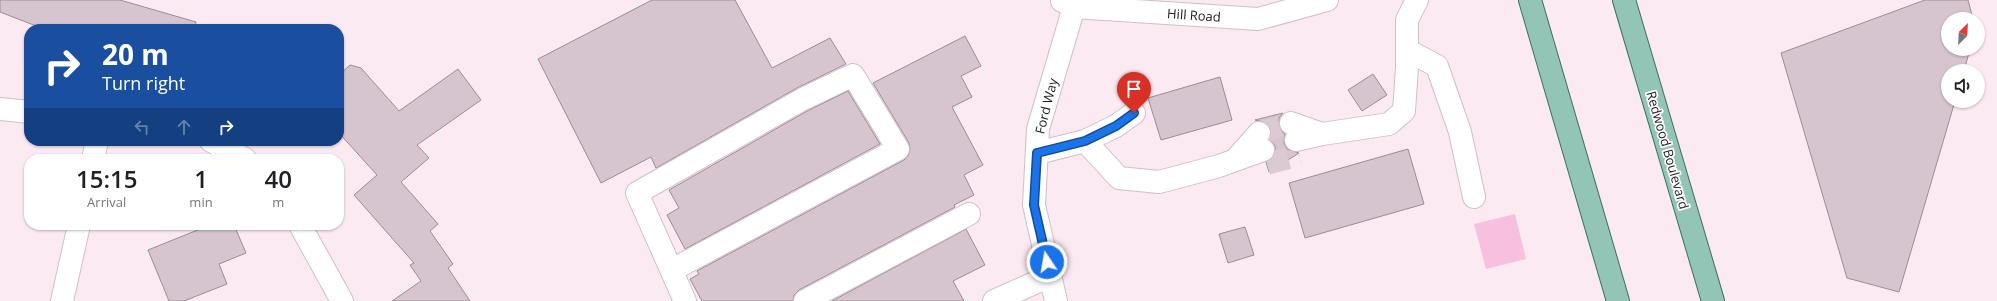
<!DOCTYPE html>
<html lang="en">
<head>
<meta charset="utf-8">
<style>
  :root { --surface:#fff; --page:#f2f2f2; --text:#202124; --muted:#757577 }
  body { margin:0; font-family:"Open Sans",sans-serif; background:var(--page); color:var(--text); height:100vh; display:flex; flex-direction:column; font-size:15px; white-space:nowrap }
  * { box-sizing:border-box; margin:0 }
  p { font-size:13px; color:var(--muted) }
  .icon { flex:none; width:22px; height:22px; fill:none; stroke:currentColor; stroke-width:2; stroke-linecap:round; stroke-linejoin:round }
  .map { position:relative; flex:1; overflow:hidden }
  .details { position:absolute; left:24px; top:154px; width:320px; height:76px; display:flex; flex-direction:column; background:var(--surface); border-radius:16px; box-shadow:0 1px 3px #0004 }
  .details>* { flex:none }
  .guide { position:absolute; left:24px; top:24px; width:320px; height:122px; border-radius:16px; box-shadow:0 1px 3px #0004; background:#1a4fa0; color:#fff; overflow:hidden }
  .needle { width:26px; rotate:24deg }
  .controls { position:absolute; left:1941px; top:12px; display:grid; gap:8px }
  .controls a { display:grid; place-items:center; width:44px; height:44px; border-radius:50%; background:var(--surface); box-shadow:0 1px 3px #0004; font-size:20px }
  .pin { position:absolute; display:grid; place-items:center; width:34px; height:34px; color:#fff; margin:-41px -17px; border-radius:50% 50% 50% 0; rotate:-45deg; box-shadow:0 0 4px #0007 }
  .pin .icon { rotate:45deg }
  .me { position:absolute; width:44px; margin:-22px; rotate:348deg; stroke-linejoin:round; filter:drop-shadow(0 0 3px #0008) }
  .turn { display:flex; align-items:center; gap:14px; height:84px; padding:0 12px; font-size:18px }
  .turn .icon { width:52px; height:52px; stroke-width:2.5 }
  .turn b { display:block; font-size:28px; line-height:34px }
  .lanes { display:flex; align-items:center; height:38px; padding:0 12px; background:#0003; justify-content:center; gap:20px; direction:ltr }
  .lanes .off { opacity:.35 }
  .eta { display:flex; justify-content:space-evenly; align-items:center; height:68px; text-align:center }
  .eta b { font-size:24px; font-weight:600; line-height:28px }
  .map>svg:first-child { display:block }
  .green { fill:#f7c0de }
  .building { fill:#d6c5ce; stroke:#9c8c94 }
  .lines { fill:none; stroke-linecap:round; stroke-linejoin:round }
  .minor-tunnel { stroke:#dbcad3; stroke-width:22; stroke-dasharray:22 11; stroke-linecap:butt }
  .minor-casing { stroke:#d0bfc8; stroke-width:24 }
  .major-casing { stroke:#3b7062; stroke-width:24 }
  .minor { stroke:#fff; stroke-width:22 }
  .major { stroke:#93c5b7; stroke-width:22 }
  .route-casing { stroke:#114b97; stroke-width:10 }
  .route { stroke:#1a73e8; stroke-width:7 }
  .labels { text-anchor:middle; stroke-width:3.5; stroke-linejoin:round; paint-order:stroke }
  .street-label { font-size:13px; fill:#1e181c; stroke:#fff }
</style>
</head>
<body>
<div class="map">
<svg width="1997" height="301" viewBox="0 0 1997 301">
  <rect width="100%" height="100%" fill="#fceaf3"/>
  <!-- green -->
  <path class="green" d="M1515 214 1526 259 1486 269 1474 224Z"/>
  <!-- building -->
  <path class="building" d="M0 0H120L196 22 195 29H44L0 12Z
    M652 0H735L772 68 830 38 846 64 797 88 656 168 651 157 601 183 538 59Z
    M1925 0H1968L1973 19H1948V49H1970L1964 71H1948V101H1955L1899 292 1847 278 1781 53Z
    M965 36 981 66 961 76 972 97 952 107 983 165 964 175 974 195 954 205 955 207 799 290 794 295 793 301H702L690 279 699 274 697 271 904 160 908 156 910 149 909 143 873 83Z
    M350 65 361 68 399 111 458 69 481 100 417 145 429 158 401 182 438 224 430 231 453 264 448 268 470 301H392L421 281 410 265 414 263 354 195 377 175 339 133V75Z
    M1373 74 1387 95 1362 111 1348 90Z
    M1220 77 1232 120 1161 140 1148 98Z
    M848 91 880 144 685 249 667 215 679 208 669 190 809 110Z
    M1283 113 1279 118V125L1281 131 1285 134 1284 143 1287 149 1299 153 1269 172 1266 162 1272 158 1275 152V145L1269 140 1271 129 1267 123 1255 120Z
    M1408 149 1424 204 1305 238 1289 183Z
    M210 225H234L246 253 219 264 227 284 184 301H169L148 250Z
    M1245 227 1254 255 1228 263 1219 234Z
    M966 229 985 265 953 281 964 301H832Z"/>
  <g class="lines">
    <!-- minor-tunnel -->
    <path class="minor-tunnel" d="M1259 133 1291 123
      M1267 164 1299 155"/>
    <!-- minor casing -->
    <g class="minor-casing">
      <path id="minor" d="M1062 1 1074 7 1258 19 1327 0
        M1407 50 1437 66 1460 132 1474 197
        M0 109 29 112
        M1291 123 1322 134
        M1296 140 1322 134 1389 124 1404 111 1407 67V20L1417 0
        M211 141 245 159
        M1085 141 1119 178 1159 182 1219 166 1263 150
        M1037 153 1085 141 1116 126 1134 113
        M1237 158 1259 133
        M93 159 97 141
        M300 225 342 301
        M672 270 898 149 853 75 803 99 637 193 685 301
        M62 301 79 225
        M805 301 969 214
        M994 301 1050 276
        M1056 301 1034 205 1038 129 1074 7"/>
    </g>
    <!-- major casing -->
    <g class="major-casing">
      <path id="major" d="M1530 0 1618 301
        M1624 0 1713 301"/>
    </g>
    <!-- minor -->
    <use href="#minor" class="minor"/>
    <!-- major -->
    <use href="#major" class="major"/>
  </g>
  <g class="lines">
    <!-- route casing -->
    <g class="route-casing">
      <path id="route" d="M1047 262 1034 205 1037 153 1085 141 1116 126 1134 113"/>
    </g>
    <!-- route -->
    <use href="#route" class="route"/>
  </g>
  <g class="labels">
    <!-- street labels -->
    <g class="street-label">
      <text transform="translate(1194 15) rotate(4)" y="5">Hill Road</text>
      <text transform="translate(1046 106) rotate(-76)" y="5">Ford Way</text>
      <text transform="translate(1668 150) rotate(74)" y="5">Redwood Boulevard</text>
    </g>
  </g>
</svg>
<div class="controls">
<a><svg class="needle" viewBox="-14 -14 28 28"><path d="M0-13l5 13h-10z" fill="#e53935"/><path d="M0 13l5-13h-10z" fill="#757577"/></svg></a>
<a><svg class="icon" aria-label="sound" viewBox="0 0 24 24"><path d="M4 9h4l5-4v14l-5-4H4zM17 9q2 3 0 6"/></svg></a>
</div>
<div class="pin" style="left:1134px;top:113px;background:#d93025"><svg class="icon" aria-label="arrive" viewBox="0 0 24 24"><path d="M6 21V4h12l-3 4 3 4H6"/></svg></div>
<svg class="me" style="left:1047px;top:262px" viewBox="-20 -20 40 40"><circle r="17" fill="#1a73e8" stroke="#fff" stroke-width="3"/><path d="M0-11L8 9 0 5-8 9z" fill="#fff"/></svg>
<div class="guide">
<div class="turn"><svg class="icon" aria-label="right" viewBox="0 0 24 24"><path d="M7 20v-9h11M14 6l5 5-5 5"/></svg><div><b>20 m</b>Turn right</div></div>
<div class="lanes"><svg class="icon off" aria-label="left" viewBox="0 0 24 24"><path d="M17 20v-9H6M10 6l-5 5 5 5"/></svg><svg class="icon off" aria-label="ahead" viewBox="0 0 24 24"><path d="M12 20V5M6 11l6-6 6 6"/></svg><svg class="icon" aria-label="right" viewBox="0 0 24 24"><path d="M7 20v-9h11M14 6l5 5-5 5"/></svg></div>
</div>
<section class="details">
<div class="eta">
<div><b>15:15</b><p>Arrival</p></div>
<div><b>1</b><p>min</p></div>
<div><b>40</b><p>m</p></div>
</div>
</section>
</div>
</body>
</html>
